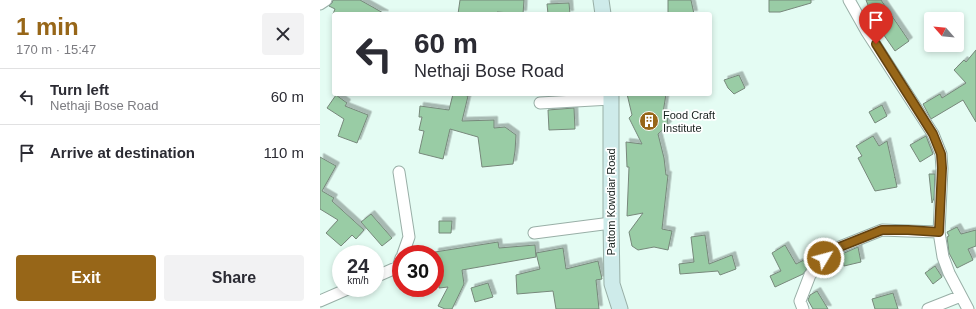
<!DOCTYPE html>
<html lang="en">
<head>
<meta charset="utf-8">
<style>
  :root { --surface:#fff; --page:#f2f2f3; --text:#2b2b33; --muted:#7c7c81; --line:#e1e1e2; --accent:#976618 }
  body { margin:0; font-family:Arial,sans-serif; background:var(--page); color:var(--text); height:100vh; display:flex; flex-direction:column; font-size:15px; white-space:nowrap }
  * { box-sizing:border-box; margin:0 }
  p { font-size:13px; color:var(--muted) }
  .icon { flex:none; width:22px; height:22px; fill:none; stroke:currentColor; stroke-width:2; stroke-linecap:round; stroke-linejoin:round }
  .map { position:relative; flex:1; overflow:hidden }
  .drawer { display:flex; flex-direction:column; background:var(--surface); width:320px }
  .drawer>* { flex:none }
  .guide { position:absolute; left:12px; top:12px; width:380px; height:84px; border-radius:4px; box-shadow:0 2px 6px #0003; background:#fff; color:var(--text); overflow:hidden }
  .needle { width:26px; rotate:297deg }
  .fabs { position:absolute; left:604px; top:12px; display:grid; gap:8px }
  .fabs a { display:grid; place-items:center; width:40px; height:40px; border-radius:4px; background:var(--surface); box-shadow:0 2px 6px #0003; font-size:20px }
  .speed { position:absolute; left:12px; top:245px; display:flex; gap:8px; font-size:20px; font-weight:700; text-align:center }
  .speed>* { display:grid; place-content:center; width:52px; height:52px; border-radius:50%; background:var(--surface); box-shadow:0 2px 6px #0003; line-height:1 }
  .speed small { font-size:10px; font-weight:400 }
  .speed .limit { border:6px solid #d22; background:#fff; color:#111 }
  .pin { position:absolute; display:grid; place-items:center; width:34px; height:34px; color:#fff; margin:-41px -17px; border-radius:50% 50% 50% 0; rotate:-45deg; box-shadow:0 0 4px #0007 }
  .pin .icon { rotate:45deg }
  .me { position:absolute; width:44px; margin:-22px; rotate:53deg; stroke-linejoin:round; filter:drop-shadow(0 0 3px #0008) }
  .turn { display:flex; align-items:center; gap:14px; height:84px; padding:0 16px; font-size:18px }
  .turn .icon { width:52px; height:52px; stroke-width:2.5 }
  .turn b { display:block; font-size:28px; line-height:34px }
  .round { display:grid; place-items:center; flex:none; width:42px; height:42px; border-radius:4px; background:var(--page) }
  .head { display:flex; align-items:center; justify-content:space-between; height:68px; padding:0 16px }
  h1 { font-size:24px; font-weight:800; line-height:30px; color:var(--accent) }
  .primary-button { display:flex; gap:8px; margin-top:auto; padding:8px 16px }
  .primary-button a { flex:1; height:46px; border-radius:4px; background:var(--accent); color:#fff; font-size:16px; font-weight:800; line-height:46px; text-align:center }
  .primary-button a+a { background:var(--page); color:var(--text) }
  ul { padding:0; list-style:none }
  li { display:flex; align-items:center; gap:12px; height:56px; padding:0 16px; border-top:1px solid var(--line) }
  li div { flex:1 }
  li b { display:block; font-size:15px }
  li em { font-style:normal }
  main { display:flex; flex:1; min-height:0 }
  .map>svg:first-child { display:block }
  .building { fill:#99cca5; stroke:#77887b; filter:url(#shadow) }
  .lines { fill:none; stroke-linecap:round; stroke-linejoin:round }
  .minor-casing { stroke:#99afa7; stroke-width:13 }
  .secondary-casing { stroke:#99afa7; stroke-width:17 }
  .minor { stroke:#fff; stroke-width:11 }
  .secondary { stroke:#ceebea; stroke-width:15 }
  .route-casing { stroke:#624210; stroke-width:10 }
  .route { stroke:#976618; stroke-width:7 }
  .labels { text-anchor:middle; stroke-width:3.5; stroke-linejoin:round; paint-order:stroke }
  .poi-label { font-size:11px; fill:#161f1c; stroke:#fff; text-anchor:start }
  .street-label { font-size:11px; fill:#161f1c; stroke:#fff }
</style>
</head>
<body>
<main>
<section class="drawer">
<div class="head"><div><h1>1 min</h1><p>170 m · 15:47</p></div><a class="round"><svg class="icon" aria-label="close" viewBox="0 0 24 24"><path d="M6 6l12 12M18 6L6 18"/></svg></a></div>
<ul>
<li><svg class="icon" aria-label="left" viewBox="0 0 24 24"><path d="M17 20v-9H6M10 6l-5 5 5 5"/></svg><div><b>Turn left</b><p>Nethaji Bose Road</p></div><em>60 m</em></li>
<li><svg class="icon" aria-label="arrive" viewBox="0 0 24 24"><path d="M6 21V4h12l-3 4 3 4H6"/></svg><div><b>Arrive at destination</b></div><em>110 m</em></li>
</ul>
<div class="primary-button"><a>Exit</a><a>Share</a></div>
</section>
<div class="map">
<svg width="656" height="309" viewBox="0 0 656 309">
  <defs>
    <filter id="shadow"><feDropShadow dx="3.5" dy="-3.5" stdDeviation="0" flood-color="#0004"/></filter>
  </defs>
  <rect width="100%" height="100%" fill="#e4fcf3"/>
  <!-- building -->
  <path class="building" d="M13 0H40L65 14H13L15 9 9 6 12 3Z
    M140 0H204L203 14 177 12V14H138Z
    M348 0H371L374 14H348Z
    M449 0H491V3L460 12H449Z
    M546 0H561L589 41 575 51 552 18H553Z
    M249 3 250 14H228L227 4Z
    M656 50V122L643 100 611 119 603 104 620 94 622 98 646 83 634 70 644 60 646 62Z
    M419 75 425 88 414 94 408 88 404 80Z
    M133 94H139L148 96 142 121 174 120V128L185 127 196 135 195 151 193 164 162 167 158 137 130 129 123 159 99 153 104 131 99 130 102 117H99L100 106 129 110Z
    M307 94H346L343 113 347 114 348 125 338 134 344 158 346 175H348L342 229 352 231 348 250 334 247 318 250 312 246 309 232 323 213 307 216 309 167H307L306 142 322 144 309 118 312 115Z
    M16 95 27 103 25 106 48 115 37 143 18 136 24 119 7 108Z
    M562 105 567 116 555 123 549 112Z
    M254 108 255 129 229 130 228 110Z
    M553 136 559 146 567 141 575 177 574 178 575 177 577 187 555 191 538 158 542 156 536 146Z
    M606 136 613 154 600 162 590 145Z
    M0 157 16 166 2 191 14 198 12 201 44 230 36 239 32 235 21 246 6 233 18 220 0 209Z
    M609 174H615L614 198 612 203Z
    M51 214 72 238 62 246 41 222Z
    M119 221H132L131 233H119Z
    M637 227 641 234 656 230V246L648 249 653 260 637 268 629 253 627 237 629 236 627 232Z
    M385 235 389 264 412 255 416 269 400 275 398 271 360 274 359 264 374 262 371 237Z
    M178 242 179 248 215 245 216 257 142 270 144 284 132 309H125L118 306 128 287 119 288V279L115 280V252Z
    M465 245 476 264 484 260 488 267 483 274 455 287 450 276 461 271 452 253Z
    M538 247 541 262 524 266 522 254Z
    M243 248 246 269 278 261 282 279 276 280 279 309H236L233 291 197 294 196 275 220 269 216 253Z
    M615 266 622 277 613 284 605 273Z
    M168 283 173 297 155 302 151 288Z
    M497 291 508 309H493L488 300 490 295Z
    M573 293 578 309H555L552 299Z"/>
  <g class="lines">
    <!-- minor casing -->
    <g class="minor-casing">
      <path id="minor" d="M529 0 547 32 613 134 621 154 622 169 619 232 623 257 629 273 648 309
        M0 4 6 0
        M220 103 291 99
        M79 172 89 237 83 254
        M214 233 291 223
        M55 277 78 267 81 258
        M0 301 30 288
        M483 309 480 301 490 275 512 250 562 230 588 231 619 232
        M608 309 641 296"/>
    </g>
    <!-- secondary casing -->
    <g class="secondary-casing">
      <path id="secondary" d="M281 0 283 14
        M291 94V223L292 284 300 309"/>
    </g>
    <!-- minor -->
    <use href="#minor" class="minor"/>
    <!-- secondary -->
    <use href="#secondary" class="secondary"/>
  </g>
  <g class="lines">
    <!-- route casing -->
    <g class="route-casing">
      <path id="route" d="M504 258 512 250 562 230H588L619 232 622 168 621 154 613 134 556 44"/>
    </g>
    <!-- route -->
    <use href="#route" class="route"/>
  </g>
  <!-- icons -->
  <defs>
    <g id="building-disc" transform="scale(1)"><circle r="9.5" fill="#976618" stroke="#fff"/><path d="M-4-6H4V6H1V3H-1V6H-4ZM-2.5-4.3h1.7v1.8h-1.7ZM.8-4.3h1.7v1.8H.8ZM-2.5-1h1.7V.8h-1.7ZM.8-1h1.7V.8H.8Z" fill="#fff"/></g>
  </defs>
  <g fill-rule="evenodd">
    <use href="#building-disc" x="329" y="121"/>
  </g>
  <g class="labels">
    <!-- poi labels -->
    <g class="poi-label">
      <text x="343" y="119">Food Craft<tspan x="343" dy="13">Institute</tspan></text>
    </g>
    <!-- street labels -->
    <g class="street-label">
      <text transform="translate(291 202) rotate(-90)" y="4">Pattom Kowdiar Road</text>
    </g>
  </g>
</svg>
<div class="fabs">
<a><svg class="needle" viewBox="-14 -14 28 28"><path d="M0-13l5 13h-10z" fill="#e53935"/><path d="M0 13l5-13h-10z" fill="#7c7c81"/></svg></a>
</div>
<div class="speed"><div>24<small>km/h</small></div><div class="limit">30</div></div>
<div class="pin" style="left:556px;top:44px;background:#d93025"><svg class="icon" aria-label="arrive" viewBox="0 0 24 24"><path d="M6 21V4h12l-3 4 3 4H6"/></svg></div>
<svg class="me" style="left:504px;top:258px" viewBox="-20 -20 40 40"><circle r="17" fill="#976618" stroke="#fff" stroke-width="3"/><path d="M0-11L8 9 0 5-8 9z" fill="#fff"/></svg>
<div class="guide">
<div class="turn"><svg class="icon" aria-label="left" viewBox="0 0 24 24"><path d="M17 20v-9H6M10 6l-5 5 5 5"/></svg><div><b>60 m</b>Nethaji Bose Road</div></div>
</div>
</div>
</main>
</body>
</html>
